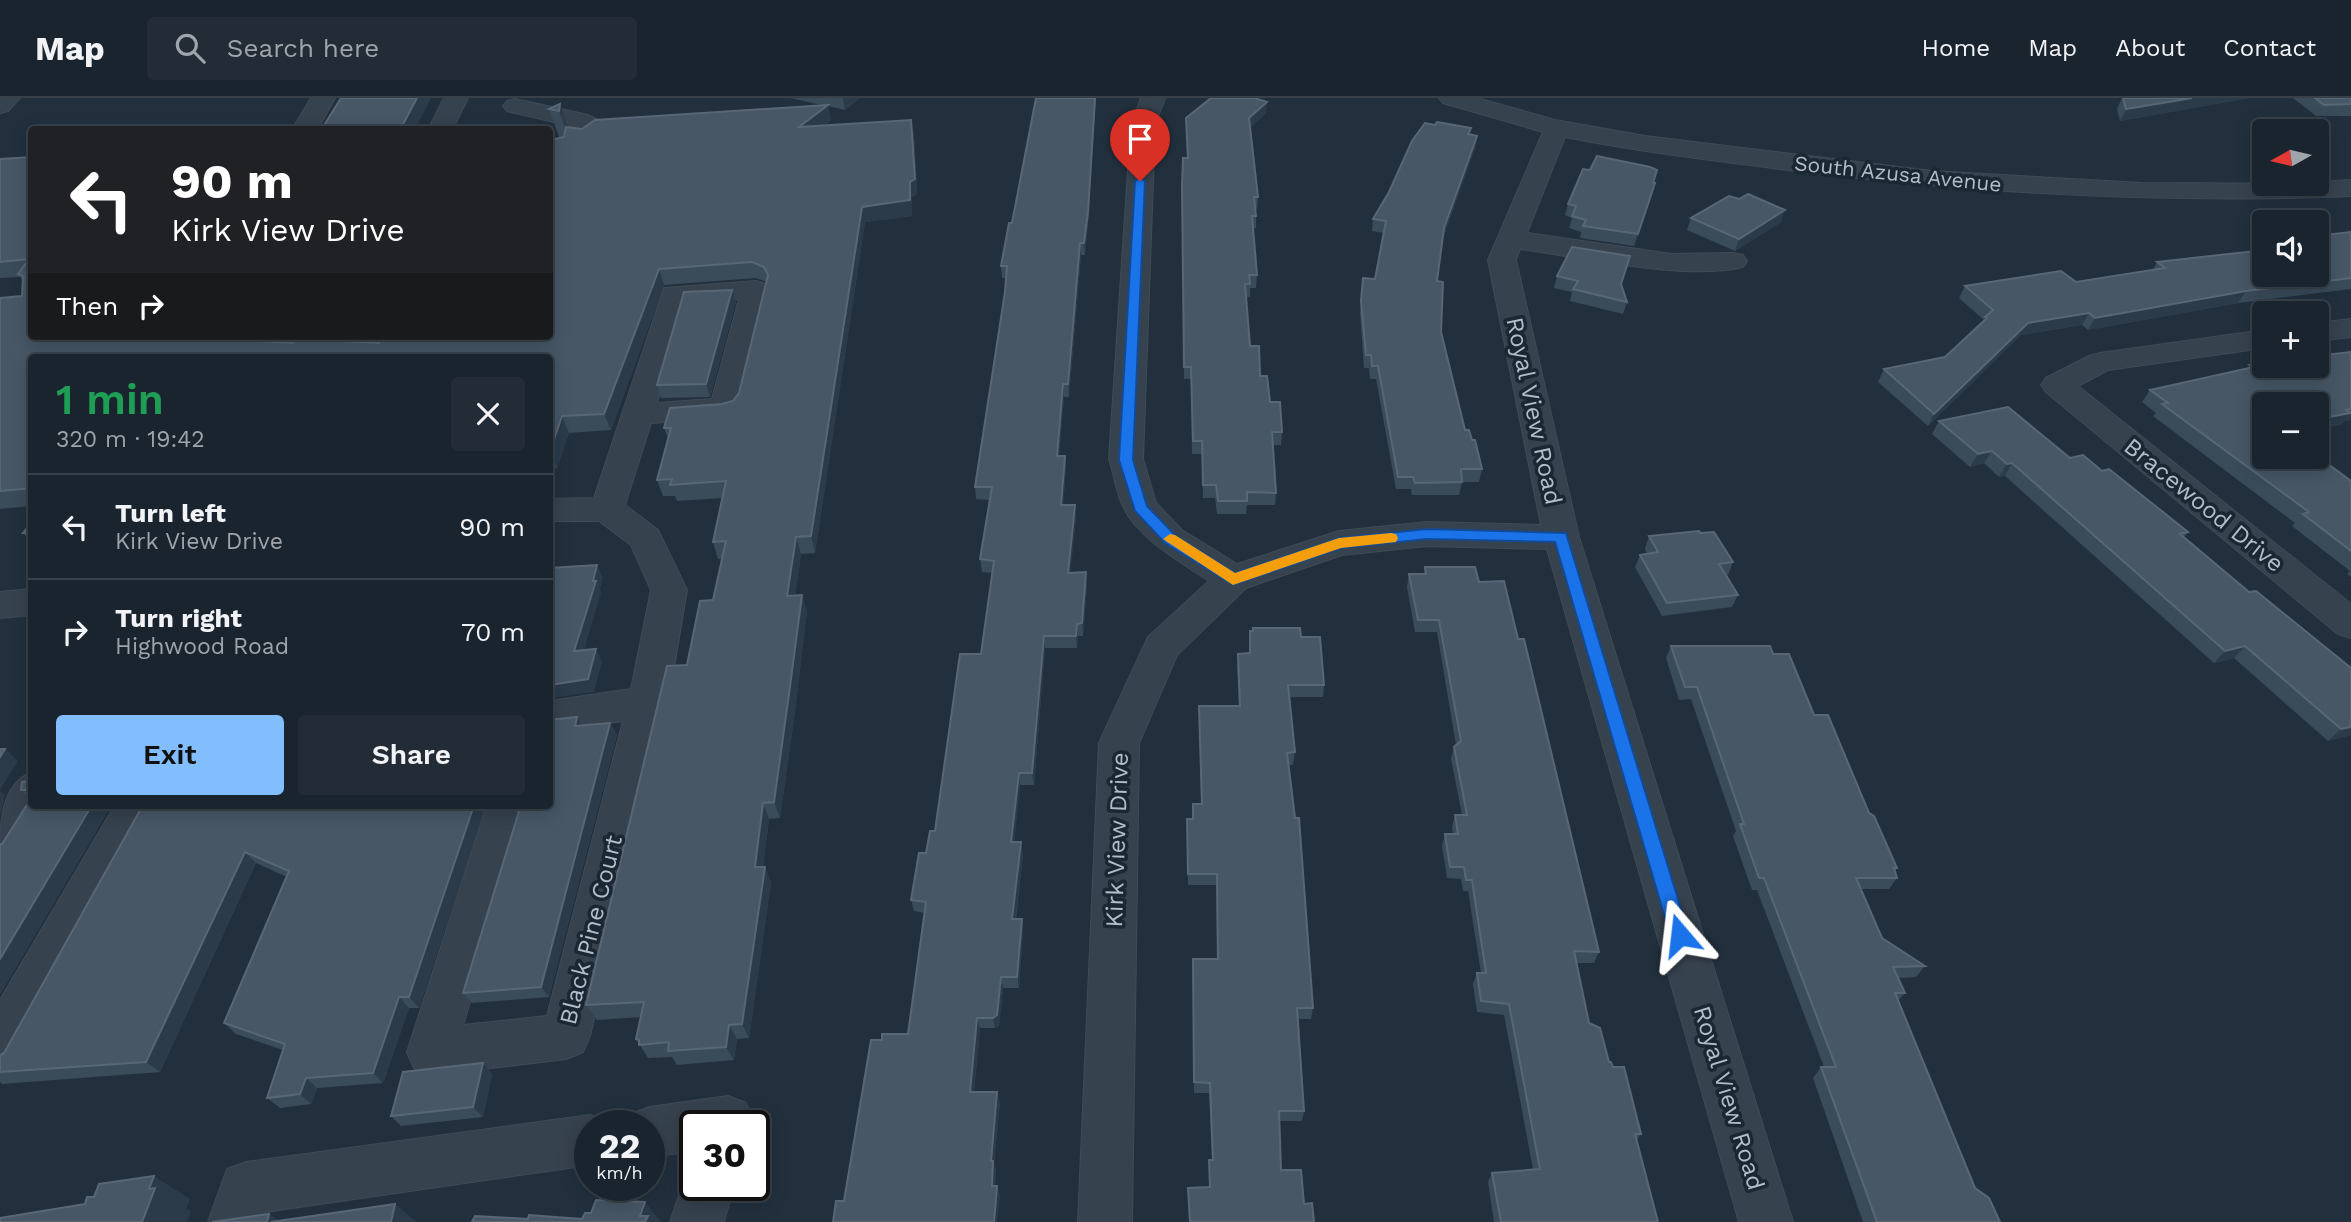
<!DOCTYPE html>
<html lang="en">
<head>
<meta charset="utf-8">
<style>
  :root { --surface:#1a242e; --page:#232c36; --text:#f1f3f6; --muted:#9fa4aa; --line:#38414a; --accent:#82bdfe }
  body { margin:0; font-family:"Work Sans",sans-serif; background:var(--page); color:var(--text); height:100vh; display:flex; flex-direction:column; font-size:26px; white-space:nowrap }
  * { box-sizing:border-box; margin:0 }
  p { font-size:23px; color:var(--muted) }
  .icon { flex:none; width:38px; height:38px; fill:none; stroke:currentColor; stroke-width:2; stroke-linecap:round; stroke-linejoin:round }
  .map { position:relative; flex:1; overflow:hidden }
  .sheet { position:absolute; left:28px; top:256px; width:525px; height:455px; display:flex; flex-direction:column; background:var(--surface); border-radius:7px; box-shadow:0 4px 18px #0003,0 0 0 2px var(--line) }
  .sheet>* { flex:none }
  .hud { position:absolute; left:28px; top:28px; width:525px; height:214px; border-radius:7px; box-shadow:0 4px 18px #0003,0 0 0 2px var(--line); background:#202124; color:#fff; overflow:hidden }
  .needle { width:46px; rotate:262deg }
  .buttons { position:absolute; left:2252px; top:21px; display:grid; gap:14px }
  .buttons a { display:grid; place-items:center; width:77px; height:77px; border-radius:7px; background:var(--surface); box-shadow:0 4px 18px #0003,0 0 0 2px var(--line); font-size:35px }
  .speed { position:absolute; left:574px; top:1012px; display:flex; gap:14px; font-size:35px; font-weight:700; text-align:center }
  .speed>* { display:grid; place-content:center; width:91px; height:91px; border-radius:50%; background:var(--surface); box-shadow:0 4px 18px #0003,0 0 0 2px var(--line); line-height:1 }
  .speed small { font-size:18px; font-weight:400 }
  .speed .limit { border:4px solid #111; border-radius:10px; background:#fff; color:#111 }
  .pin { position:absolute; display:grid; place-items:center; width:60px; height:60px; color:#fff; margin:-72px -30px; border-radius:50% 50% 50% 0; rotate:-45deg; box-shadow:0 0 7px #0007 }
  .pin .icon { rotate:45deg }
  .me { position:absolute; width:77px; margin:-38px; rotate:343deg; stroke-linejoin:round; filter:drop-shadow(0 0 5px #0008) }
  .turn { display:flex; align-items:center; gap:24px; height:147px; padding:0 28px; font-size:32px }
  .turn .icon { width:91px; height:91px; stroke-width:2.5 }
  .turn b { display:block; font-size:49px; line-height:60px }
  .then { display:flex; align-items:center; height:66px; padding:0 28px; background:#0003; gap:14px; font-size:26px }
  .round { display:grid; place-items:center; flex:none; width:74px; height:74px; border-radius:7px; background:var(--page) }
  .headline { display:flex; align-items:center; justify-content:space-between; height:119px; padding:0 28px }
  h1 { font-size:42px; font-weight:600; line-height:52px; color:#1e9e55 }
  .button { display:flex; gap:14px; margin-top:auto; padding:14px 28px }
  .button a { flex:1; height:80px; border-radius:7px; background:var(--accent); color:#111; font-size:28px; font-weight:600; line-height:80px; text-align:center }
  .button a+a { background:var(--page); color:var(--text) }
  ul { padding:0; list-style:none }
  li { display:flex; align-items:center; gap:21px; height:105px; padding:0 28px; border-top:2px solid var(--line) }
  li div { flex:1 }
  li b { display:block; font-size:26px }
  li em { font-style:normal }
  header { display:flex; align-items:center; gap:42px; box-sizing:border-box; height:98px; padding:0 35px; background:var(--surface); border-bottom:2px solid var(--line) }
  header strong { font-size:33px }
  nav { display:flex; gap:38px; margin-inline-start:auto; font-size:24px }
  .search { width:490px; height:63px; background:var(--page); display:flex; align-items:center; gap:18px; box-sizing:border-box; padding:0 24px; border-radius:7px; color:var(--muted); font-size:26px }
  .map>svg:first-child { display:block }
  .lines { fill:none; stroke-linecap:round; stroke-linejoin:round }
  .minor-casing { stroke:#3f4b57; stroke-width:2 }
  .minor { fill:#36424e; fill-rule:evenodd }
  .wall { fill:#3a4b5a }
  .shaded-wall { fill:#2b3b4a }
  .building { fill:#475766; stroke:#586776; stroke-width:2 }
  .route { fill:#1a73e8; stroke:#114b97; stroke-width:2 }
  .slow { fill:#f59e0b }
  .labels { text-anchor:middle; stroke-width:7; stroke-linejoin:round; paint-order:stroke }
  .far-street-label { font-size:21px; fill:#b2bdc9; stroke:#1b2733 }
  .street-label { font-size:24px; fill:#b2bdc9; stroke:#1b2733 }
</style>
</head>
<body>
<header>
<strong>Map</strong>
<div class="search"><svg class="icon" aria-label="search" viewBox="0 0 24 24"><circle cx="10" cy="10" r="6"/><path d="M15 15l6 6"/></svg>Search here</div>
<nav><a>Home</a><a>Map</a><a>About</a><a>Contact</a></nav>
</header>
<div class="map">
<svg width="2351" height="1124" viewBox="0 0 2351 1124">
  <rect width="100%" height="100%" fill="#22303e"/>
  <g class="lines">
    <!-- minor casing -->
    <g class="minor-casing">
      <path id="minor" d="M0 0H20L8 13 0 15Z
        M311 0H335L317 32H292Z
        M444 0H468L452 32H428Z
        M1141 0H1165L1155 27 1143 361 1156 405 1182 432 1237 466 1339 433 1427 424 1541 427 1488 162 1543 34 1443 5 1439 0H1477L1555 22 1645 38 1932 73 2141 85 2317 86V84L2351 82V98C2159 106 1970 95 1780 71 1708 62 1636 53 1565 39L1527 135 1672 156 1733 155 1743 157 1747 163 1743 169C1685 183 1582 159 1520 151L1516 162 1579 439 1793 1124H1739L1547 451 1427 448 1342 457 1246 490 1177 557 1139 645 1132 1124H1078L1099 645 1148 539 1209 483C1182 465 1136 439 1123 408 1116 394 1114 376 1109 361L1131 27Z
        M515 1 588 17 598 22 602 31C594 42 587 47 573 43L570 38 576 30 571 28 507 13 503 8 507 3Z
        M756 183 766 186 770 192 742 310 737 317 726 320 651 325 625 407 658 432 687 492 668 604 590 938 583 954 566 961 431 977 414 970 407 954 487 707H529L463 927 547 918 623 623 550 633V603L631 591 651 492 631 447 599 423H550V401L594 400 664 190ZM739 201 712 301 657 305 686 204Z
        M2351 221V239L2317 243V225Z
        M2264 232V250L2108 272 2078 288 2351 506V540L2338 536 2046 294 2041 287 2046 280 2089 258 2100 255Z
        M32 491V517L0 520V494Z
        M32 674V707H44L15 755 0 760C0 727 0 687 32 674Z
        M115 707H158L17 964 0 971V902Z
        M728 998 746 1005 753 1023 752 1027H695V1053L649 1059V1027H626L631 1016 649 1009Z
        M590 1017 608 1024 609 1027H590V1067L265 1114 262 1124H208L227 1071 246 1064Z
        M695 1066V1087H734L724 1124H670L689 1068Z"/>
    </g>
    <!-- minor -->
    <use href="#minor" class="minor"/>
  </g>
  <!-- wall -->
  <path class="wall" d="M790 0H860L845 12 828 8 831 22 824 28 911 22 914 37 917 96 912 99V118L865 124 815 455 801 456 795 497 807 513 795 613 780 720 769 721 763 769 771 784 749 940 737 941 734 962 677 967 672 959 648 960 636 941 641 919 597 922 586 907 687 567 713 502 723 460 718 461 713 444 722 400 677 403 675 398H663L657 382 668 340 664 330 722 306 733 303 739 295 767 184 756 180 664 187 611 332 569 335 557 370 550 371V259H32V408L0 411V200L22 198 23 183 20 179 0 180V61L32 59V238H283L279 244 293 245 298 238H368L364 244 379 245 550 238 562 40 559 39 549 11 560 6 568 30 582 31 826 8Z
    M1036 0H1096L1088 126 1085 157H1081L1069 299H1064L1059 358H1065L1066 370 1063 407 1076 420 1070 475 1086 474 1087 487 1083 538H1078L1077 550H1045L1034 687H1020L1014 744 1023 756 1016 821H1022L1023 832 1019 890H1003L999 928 995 930H980L974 994 1000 1004 994 1065 996 1073 995 1088H997L1000 1098 844 1103 882 942 908 936 925 815 914 813 911 802 926 755 935 733 981 556 993 475 982 474 980 461 990 402 976 401 975 389 1005 194 1006 180H1002L1001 168 1012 125Z
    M2122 0H2249L2120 23 2117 11Z
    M2293 0H2351V18H2316Z
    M1266 15 1250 30 1258 99 1257 111H1256V130H1253L1257 177 1256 190H1250V199H1246L1250 248 1270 304 1282 334 1281 347H1273L1276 395 1275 407H1247L1246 416H1217L1215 400H1203L1202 356H1192L1191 281H1184L1182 99 1187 60 1186 20Z
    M1435 27 1471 30 1470 37 1477 38 1475 50 1443 140 1437 183 1441 234 1465 332 1472 342 1482 371 1479 384H1462L1459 397H1412L1411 391H1396L1376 281H1370L1369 270H1364L1360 215 1363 180 1375 181 1384 135 1372 133 1373 121 1389 94Z
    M1653 85H1655L1652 97 1634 148 1580 140 1581 134 1569 130 1572 120 1565 117 1568 106Z
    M1691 120 1781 124 1735 153 1687 132Z
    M2351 134V191L2238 205 2088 232 2082 227 2021 237 1928 328 1878 284 1884 271 1945 259 1982 225 1984 222 1959 200 1965 188 2076 184 2153 172 2157 164 2264 177Z
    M1630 158 1621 187 1627 204 1623 216 1570 203 1572 194 1554 190 1557 178Z
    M736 204 710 299 661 300 657 287Z
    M2351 254V322L2344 323 2340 327 2317 306 2264 359 2351 383V479L2347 476 2350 473 2292 428 2295 425 2153 318 2156 315 2142 304 2150 292 2247 270 2250 267Z
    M1939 323 2070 360 2102 373 2188 434 2184 439 2249 494 2351 570V637L2328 643 2234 560 2214 565 2005 378 1999 379 1984 365 1970 369 1932 336Z
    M32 424V445L23 435Z
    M1700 435 1733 464 1728 477H1725L1738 497 1732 509 1662 518 1635 469 1640 457 1647 456 1645 451 1649 438Z
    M1425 469 1479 484 1599 854 1594 865H1577L1589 925 1609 964 1613 969 1641 1036 1637 1042 1658 1124H1494L1488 1084 1492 1075 1533 1071 1504 917 1477 914 1473 886 1477 875H1481L1468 793H1463L1461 781 1447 780 1442 748 1445 736H1453L1452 729 1455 717H1462L1451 661 1454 649 1456 647 1437 534H1415L1407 489 1409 476H1424Z
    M1250 533 1301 539 1324 587 1323 599H1289L1295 654 1293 667H1289L1313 910 1311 921H1298L1304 1013 1302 1023H1279L1281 1072 1304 1106 1314 1124H1189L1188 1090 1209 1089V1062H1212L1209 995H1194L1193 861H1217L1216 787H1188L1187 721H1193L1201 706 1199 608H1239L1237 568 1238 556 1249 555Z
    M1671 548 1773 556 1814 617 1869 715 1897 770 1895 773 1897 780 1889 791H1861L1882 840 1925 868 1916 879 1898 880 1905 895 1898 903 1975 1090 2000 1124H1863L1813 980 1821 969H1824L1757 792H1752L1733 738 1736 733 1691 601 1679 602 1666 560Z
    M610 625 617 637 549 899 472 905 463 895 581 627Z
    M32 683V707L2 746 30 701 21 692Z
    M143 707H486L419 910H409L383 985 317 990 311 1006 280 1010 267 1000 283 952 236 936 224 925 287 779 256 765 160 974 2 986 0 984V957L4 955Z
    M483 965 492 976 483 1019 401 1028 391 1018Z"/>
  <!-- shaded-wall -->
  <path class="shaded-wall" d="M417 0H431L415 32H400Z
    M843 0H860L845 12Z
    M1095 0H1096L1088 126 1085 157 1084 145Z
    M2192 0H2249L2120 23 2126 11Z
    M1267 4 1266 15 1249 31V20Z
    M560 6 570 34 569 41 559 13Z
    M828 7 831 22 803 44 799 29Z
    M911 22 914 37 917 96 912 99V118L865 124 815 455 811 438 862 109 910 84Z
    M1477 38 1475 50 1442 142 1444 130Z
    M1785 112 1781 124 1735 153 1739 141Z
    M1080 145 1081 157 1069 299 1068 286Z
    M659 171 664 187 611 332 604 316Z
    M732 192 736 204 710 299 706 286Z
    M2246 193 2238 205 2088 232 2095 220Z
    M2089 215 2082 227 2021 237 1928 328 1934 316 2028 225Z
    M264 238H283L271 259 261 243Z
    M350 238H368L356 259 346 243Z
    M1063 286 1064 299 1058 370 1057 358Z
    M2351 311V322L2344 323 2340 327 2317 332V321Z
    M562 318 569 335 557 370 550 353Z
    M1992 353 1984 365 1970 369 1978 356Z
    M1065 358 1066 370 1062 420 1061 407Z
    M2012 365 2005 378 1999 379 2007 366Z
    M1075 407 1076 420 1069 487 1068 475Z
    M796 439 801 456 793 514 787 498Z
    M597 467 603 480 600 491 601 495 580 565 574 553Z
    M1086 474 1087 487 1083 538 1082 525Z
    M802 497 807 513 795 613 780 720 774 704Z
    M1077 526 1078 538 1077 550 1076 538Z
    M1044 538 1045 550 1034 687 1032 675Z
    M2245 548 2234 560 2214 565 2225 553Z
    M596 551 602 564 594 594 550 600V587Z
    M577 619 584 631 575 628Z
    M610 625 617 637 549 899 541 889Z
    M2351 629V637L2328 643 2341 631Z
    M5 651 18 663 0 692V659Z
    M1019 675 1020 687 1013 756 1011 744Z
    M0 693 5 697 0 718Z
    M763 705 769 721 761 785 755 769Z
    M92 707H112L0 897V861Z
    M474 707H486L419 910 409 899Z
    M1021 744 1023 756 1014 832 1012 821Z
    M245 754 256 765 160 974 146 964Z
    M765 769 771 784 749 940 742 926Z
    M1022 821 1023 832 1019 890 1017 879Z
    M1001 879 1003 890 999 928 995 930 993 920Z
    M399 899 409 910 383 985 373 975Z
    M977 920 980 930 973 1004 970 994Z
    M729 927 737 941 734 962 726 949Z
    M483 965 492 976 483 1019 473 1009Z
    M306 980 317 990 311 1006 300 996Z
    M997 994 1000 1004 994 1065 996 1073 995 1098 992 1088 991 1063Z
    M154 1078 190 1101 186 1111 191 1113 187 1124H142L149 1091Z
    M997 1088 1000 1098 997 1124H994Z
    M645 1104 661 1124H646L640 1118Z
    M395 1106 417 1124H391Z
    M269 1116 281 1124H267Z"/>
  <!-- building -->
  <path class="building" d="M341 0H417L400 32H321Z
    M1036 0H1095L1088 114 1084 145H1080L1068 286H1063L1057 358H1065L1061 407H1075L1068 475 1086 474 1082 525 1077 526 1076 538H1044L1032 675H1019L1011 744H1021L1012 821H1022L1017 879H1001L997 917 993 920H977L970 994H997L991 1063H993L992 1088H997L994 1124H833L836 1103H844L871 942H882V936H908L926 804 911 802 919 755H926L930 733H935L960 556H981L994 463 980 461 992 389H975L1005 194 1007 168H1001L1009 125H1012Z
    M1211 0H1254L1267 4 1249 20 1258 99H1254L1256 118H1252L1257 177H1249L1250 186H1245L1250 248H1259L1260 278H1267L1270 304H1280L1282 334H1272L1276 395 1247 394V403H1218L1216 387H1203L1202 343H1193L1191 269H1184L1182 87 1183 60H1188L1186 20Z
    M2123 0H2192L2126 11Z
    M2315 0H2351V6L2324 7Z
    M560 6 559 13 549 11Z
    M828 7 799 29 911 22 915 81 910 84V102L862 109 811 438 796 439 787 498 802 497 789 596 774 704 763 705 755 769H765L742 926 729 927 726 949 668 953 669 944 639 947V942L636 941 644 904 586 907 667 568 687 567 700 503 713 502 726 443 713 444 726 383 670 387 672 381 657 382 671 330H664L670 310 722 306 733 303 739 295 768 177 764 169 752 164 659 171 604 316 562 318 550 353V259H32V390L0 393V200L22 198 23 178 18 176 29 161 0 164V61L32 59V238H264L261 243 293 245 298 238H350L346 243 379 245 383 238H550V42L564 39 566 29 582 31 595 22Z
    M1437 24 1471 30 1468 36 1477 38 1444 130 1437 183 1443 184 1441 234 1465 332H1469L1472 342H1475L1482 371H1461L1462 384 1415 385 1413 379H1398L1378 268H1372L1371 257H1366L1361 203 1363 180 1375 181 1386 123 1373 121 1389 94 1412 43 1425 25 1435 27Z
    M1597 58 1650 69 1657 72 1653 85H1655L1638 136 1583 128 1586 122 1572 118 1576 108 1568 106 1583 71 1590 72Z
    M1748 96 1785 112 1739 141 1691 120 1729 98 1739 101Z
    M2351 134V180L2246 193 2095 220 2089 215 2028 225 1934 316 1884 271 1945 259 1987 220 1985 219 1993 212 1965 188 2061 173 2076 184 2165 170 2157 164 2264 152V177H2317V138Z
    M1572 149 1630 158 1621 186 1627 204 1573 191 1578 183 1557 178Z
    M732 192 706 286 657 287 684 194Z
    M2351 254V311L2346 312 2351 315 2317 321V306H2264V359H2317V358L2351 383V453L2303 416 2309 414 2162 306 2168 305 2150 292 2254 269 2250 267 2264 265V268H2317V258Z
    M2008 309 2070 360 2083 357 2102 373 2109 371 2188 434 2180 436 2249 494 2256 493 2351 570V629L2341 631 2245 548 2225 553 2012 365 2007 366 1992 353 1978 356 1939 323Z
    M32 424V435H23Z
    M1699 433 1700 435 1714 434 1733 464 1719 466 1738 497 1667 505 1640 457 1658 454 1649 438Z
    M597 467 593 483H596L574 553 596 551 588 581 550 587V470Z
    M1425 469H1475L1479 484 1504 483 1518 541H1524L1599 854 1574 853 1589 925 1600 930 1609 964H1611L1613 969H1624L1641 1036H1635L1658 1124H1501L1492 1075 1540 1071 1509 906 1481 903 1477 875H1486L1472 782H1466L1464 769H1450L1445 736H1458L1455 717H1467L1454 649 1461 643 1439 522H1418L1409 476H1426Z
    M1253 530H1300L1301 539H1320L1324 587H1288L1295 654 1287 655 1295 720H1299L1313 910H1297L1304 1013H1279L1281 1072H1301L1304 1106 1312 1105 1314 1124H1190L1188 1090 1210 1089 1209 1062H1213L1210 985 1194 984 1193 861H1218L1217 776H1188L1187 721H1193V706H1202L1199 608H1240L1238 556 1250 555V533H1253Z
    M1671 548H1770L1773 556H1789L1814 617H1828L1869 715 1874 718 1897 770H1894L1897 780H1856L1882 840 1925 868 1893 869 1905 895H1895L1975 1090 1989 1100 2000 1124H1877L1821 969H1836L1764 780H1759L1740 726H1744L1697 589H1685Z
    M577 619 575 628 610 625 541 889 463 895 521 707H550V622Z
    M0 651H5L0 659Z
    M32 683V693L31 692H21L22 684Z
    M32 699V707H92L0 861V746H2Z
    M143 707H474L409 899H399L373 975 306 980 300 996 267 1000 285 946 224 925 289 773 245 754 146 964 0 974V957L4 955Z
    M483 965 473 1009 391 1018 403 974Z
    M154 1078 149 1091 155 1090 142 1124H0V1120L85 1106 87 1099H94L99 1086Z
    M596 1102 645 1104 640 1118H648L645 1124H472L475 1118 528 1121 529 1117 582 1121 585 1115H591Z
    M395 1106 391 1124H271Z
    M269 1116 267 1124H212Z"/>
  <!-- route -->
  <path class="route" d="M1140 80 1145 83 1133 362 1147 408 1176 438 1235 475 1339 440 1427 431 1566 435 1689 837 1687 843 1680 845 1673 843 1670 837 1555 444 1427 441 1341 450 1233 487 1165 445 1135 413 1119 362 1135 83Z"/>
  <!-- slow -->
  <path class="slow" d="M1391 435 1396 436 1398 440 1396 444 1341 450 1233 487 1163 441 1170 436 1175 437 1235 475 1339 440Z"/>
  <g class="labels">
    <!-- far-street labels -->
    <g class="far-street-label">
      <text transform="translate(1898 76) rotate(6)" y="7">South Azusa Avenue</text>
    </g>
    <!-- street labels -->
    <g class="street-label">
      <text transform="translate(1534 313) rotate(78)" y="8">Royal View Road</text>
      <text transform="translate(2204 407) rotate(39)" y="8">Bracewood Drive</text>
      <text transform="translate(1117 742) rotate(-88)" y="8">Kirk View Drive</text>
      <text transform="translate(591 832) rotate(-76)" y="8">Black Pine Court</text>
      <text transform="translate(1729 1000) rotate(73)" y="8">Royal View Road</text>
    </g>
  </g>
</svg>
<div class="buttons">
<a><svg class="needle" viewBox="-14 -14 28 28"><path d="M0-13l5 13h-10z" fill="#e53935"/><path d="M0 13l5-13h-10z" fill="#9fa4aa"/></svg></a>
<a><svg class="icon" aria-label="sound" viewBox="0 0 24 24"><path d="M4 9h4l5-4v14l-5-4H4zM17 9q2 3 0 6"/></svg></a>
<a>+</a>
<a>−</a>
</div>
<div class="speed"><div>22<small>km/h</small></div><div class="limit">30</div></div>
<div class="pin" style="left:1140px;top:83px;background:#d93025"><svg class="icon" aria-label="arrive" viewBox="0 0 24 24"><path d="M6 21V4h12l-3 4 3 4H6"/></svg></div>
<svg class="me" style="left:1680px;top:837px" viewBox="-20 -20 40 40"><path d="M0-17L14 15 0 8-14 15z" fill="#1a73e8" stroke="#fff" stroke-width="4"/></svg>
<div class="hud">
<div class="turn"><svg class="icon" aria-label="left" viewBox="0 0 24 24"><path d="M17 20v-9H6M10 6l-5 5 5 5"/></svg><div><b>90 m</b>Kirk View Drive</div></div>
<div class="then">Then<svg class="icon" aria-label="right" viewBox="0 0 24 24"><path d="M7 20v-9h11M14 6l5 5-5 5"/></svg></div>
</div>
<section class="sheet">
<div class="headline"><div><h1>1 min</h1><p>320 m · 19:42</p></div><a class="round"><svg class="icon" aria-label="close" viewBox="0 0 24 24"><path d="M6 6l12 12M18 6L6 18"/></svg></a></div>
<ul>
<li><svg class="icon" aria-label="left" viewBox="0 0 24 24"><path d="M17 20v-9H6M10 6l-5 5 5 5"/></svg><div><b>Turn left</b><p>Kirk View Drive</p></div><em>90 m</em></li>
<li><svg class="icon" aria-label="right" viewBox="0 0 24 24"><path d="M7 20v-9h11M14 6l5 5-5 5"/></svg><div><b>Turn right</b><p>Highwood Road</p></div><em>70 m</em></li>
</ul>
<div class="button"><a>Exit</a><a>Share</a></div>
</section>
</div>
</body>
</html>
